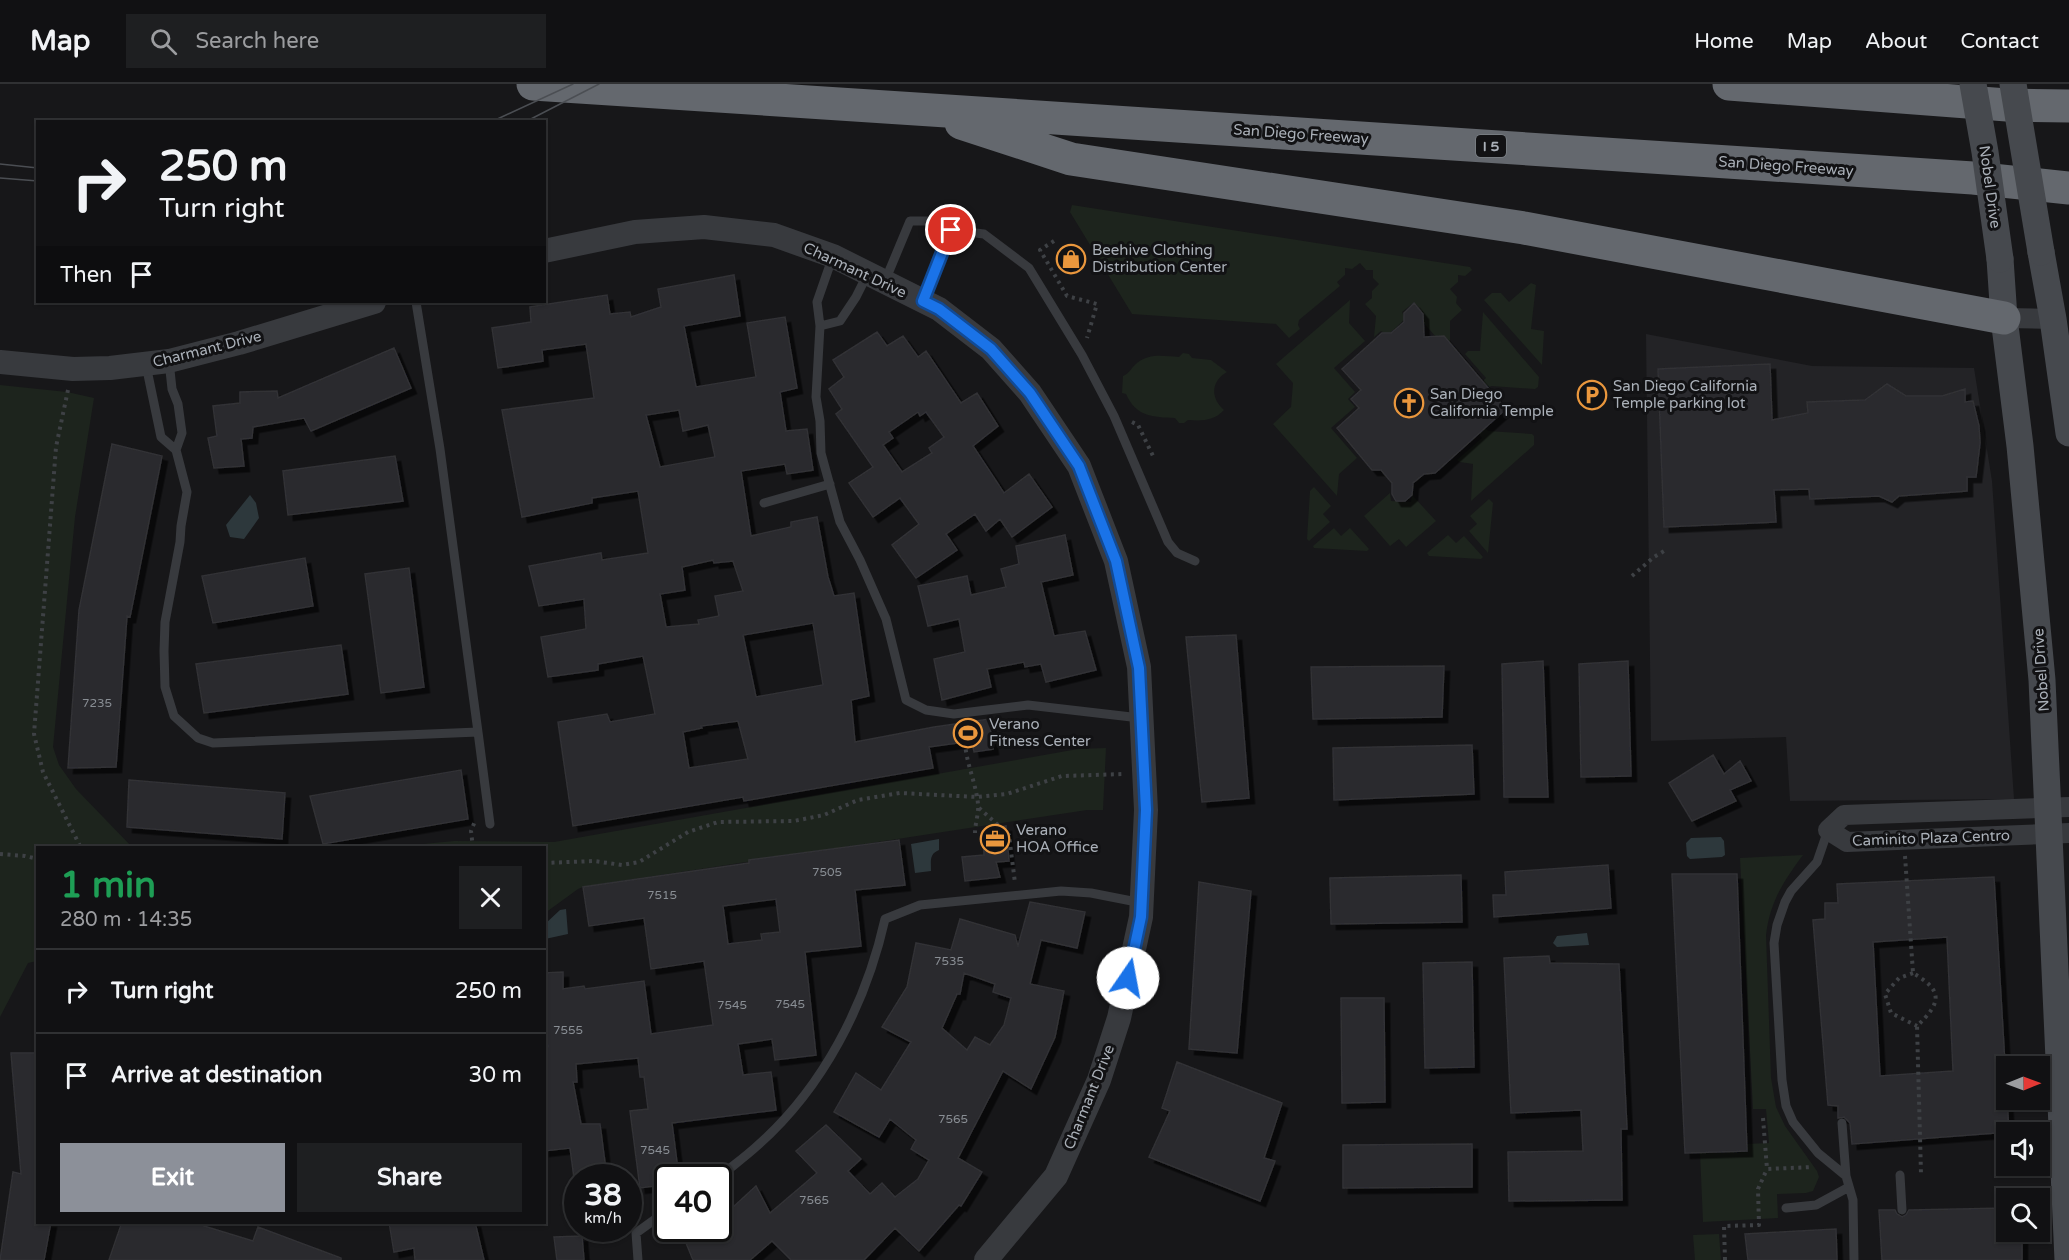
<!DOCTYPE html>
<html lang="en">
<head>
<meta charset="utf-8">
<style>
  :root { --surface:#111113; --page:#1e1f21; --text:#f1f3f6; --muted:#9c9da0; --line:#303133; --accent:#8c9099 }
  body { margin:0; font-family:"Varela Round",sans-serif; background:var(--page); color:var(--text); height:100vh; display:flex; flex-direction:column; font-size:22px; white-space:nowrap }
  * { box-sizing:border-box; margin:0 }
  p { font-size:20px; color:var(--muted) }
  .icon { flex:none; width:33px; height:33px; fill:none; stroke:currentColor; stroke-width:2; stroke-linecap:round; stroke-linejoin:round }
  .map { position:relative; flex:1; overflow:hidden }
  .panel { position:absolute; left:36px; top:762px; width:510px; height:378px; display:flex; flex-direction:column; background:var(--surface); border-radius:0px; box-shadow:0 2px 4px #0004,0 0 0 2px var(--line) }
  .panel>* { flex:none }
  .guide { position:absolute; left:36px; top:36px; width:510px; height:183px; border-radius:0px; box-shadow:0 2px 4px #0004,0 0 0 2px var(--line); background:#111113; color:var(--text); overflow:hidden }
  .needle { width:39px; rotate:89deg }
  .controls { position:absolute; left:1996px; top:972px; display:grid; gap:12px }
  .controls a { display:grid; place-items:center; width:54px; height:54px; border-radius:0px; background:var(--surface); box-shadow:0 2px 4px #0004,0 0 0 2px var(--line); font-size:30px }
  .speed { position:absolute; left:564px; top:1080px; display:flex; gap:12px; font-size:30px; font-weight:700; text-align:center }
  .speed>* { display:grid; place-content:center; width:78px; height:78px; border-radius:50%; background:var(--surface); box-shadow:0 2px 4px #0004,0 0 0 2px var(--line); line-height:1 }
  .speed small { font-size:15px; font-weight:400 }
  .speed .limit { border:3px solid #111; border-radius:9px; background:#fff; color:#111 }
  .pin { position:absolute; display:grid; place-items:center; width:51px; height:51px; color:#fff; margin:-26px; border:3px solid #fff; border-radius:50%; box-shadow:0 2px 6px #0007 }
  .me { position:absolute; width:66px; margin:-33px; rotate:12deg; stroke-linejoin:round; filter:drop-shadow(0 0 4px #0008) }
  .turn { display:flex; align-items:center; gap:21px; height:126px; padding:0 24px; font-size:27px }
  .turn .icon { width:78px; height:78px; stroke-width:2.5 }
  .turn b { display:block; font-size:42px; line-height:51px }
  .then { display:flex; align-items:center; height:57px; padding:0 24px; background:#0003; gap:12px; font-size:22px }
  .round { display:grid; place-items:center; flex:none; width:63px; height:63px; border-radius:0px; background:var(--page) }
  .headline { display:flex; align-items:center; justify-content:space-between; height:102px; padding:0 24px }
  h1 { font-size:36px; font-weight:800; line-height:45px; color:#1e9e55 }
  .primary-button { display:flex; gap:12px; margin-top:auto; padding:12px 24px }
  .primary-button a { flex:1; height:69px; border-radius:0px; background:var(--accent); color:#fff; font-size:24px; font-weight:800; line-height:69px; text-align:center }
  .primary-button a+a { background:var(--page); color:var(--text) }
  ul { padding:0; list-style:none }
  li { display:flex; align-items:center; gap:18px; height:84px; padding:0 24px; border-top:2px solid var(--line) }
  li div { flex:1 }
  li b { display:block; font-size:22px }
  li em { font-style:normal }
  header { display:flex; align-items:center; gap:36px; box-sizing:border-box; height:84px; padding:0 30px; background:var(--surface); border-bottom:2px solid var(--line) }
  header strong { font-size:28px }
  nav { display:flex; gap:33px; margin-inline-start:auto; font-size:21px }
  .search { width:420px; height:54px; background:var(--page); display:flex; align-items:center; gap:15px; box-sizing:border-box; padding:0 21px; border-radius:0px; color:var(--muted); font-size:22px }
  .map>svg:first-child { display:block }
  .built { fill:#232326 }
  .green { fill:#1d241d }
  .water { fill:#2d383c }
  .building { fill:#2a2a2d; stroke:#313135; stroke-width:1.5; fill-rule:evenodd; filter:url(#shadow) }
  .lines { fill:none; stroke-linecap:round; stroke-linejoin:round }
  .path { stroke:#3e4145; stroke-width:4; stroke-dasharray:3 4.5; stroke-linecap:butt }
  .service { stroke:#383a3e; stroke-width:9 }
  .minor { stroke:#383a3e; stroke-width:20 }
  .tertiary { stroke:#383a3e; stroke-width:24 }
  .secondary { stroke:#46494e; stroke-width:27 }
  .motorway { stroke:#64686e; stroke-width:33 }
  .tram { stroke:#4b4e53; stroke-width:1.5 }
  .secondary-bridge { stroke:#46494e; stroke-width:27 }
  .route-casing { stroke:#114b97; stroke-width:15 }
  .route { stroke:#1a73e8; stroke-width:10 }
  .labels { text-anchor:middle; stroke-width:6; stroke-linejoin:round; paint-order:stroke }
  .number-label { font-size:12px; fill:#898e94 }
  .shield { fill:#121214; stroke:#7c8187; stroke-width:1.5 }
  .shield-label { font-size:14px; font-weight:bold; fill:#aab0b8 }
  .street-label { font-size:15px; fill:#aab0b8; stroke:#121214 }
  .poi-label { font-size:15px; fill:#aab0b8; stroke:#121214; text-anchor:start }
</style>
</head>
<body>
<header>
<strong>Map</strong>
<div class="search"><svg class="icon" aria-label="search" viewBox="0 0 24 24"><circle cx="10" cy="10" r="6"/><path d="M15 15l6 6"/></svg>Search here</div>
<nav><a>Home</a><a>Map</a><a>About</a><a>Contact</a></nav>
</header>
<div class="map">
<svg width="2069" height="1176" viewBox="0 0 2069 1176">
  <defs>
    <filter id="shadow"><feDropShadow dx="5.5" dy="5.5" stdDeviation="0" flood-color="#0009"/></filter>
  </defs>
  <rect width="100%" height="100%" fill="#171719"/>
  <!-- built -->
  <path class="built" d="M1646 250 1812 282 1974 284 1992 397 2014 715 1790 717 1786 653 1651 657Z"/>
  <!-- green -->
  <path class="green" d="M1072 121 1470 183 1472 186 1465 192 1458 191V198L1450 205 1457 213 1456 219 1462 226 1450 237V258L1444 252 1437 254 1420 235 1424 230 1416 220H1412L1402 228 1405 235 1388 251 1381 247 1374 253 1376 232 1365 220 1372 214V207L1379 200 1373 194V186H1366L1360 179 1352 185 1345 184V191L1337 198 1340 202 1299 236 1298 241 1300 245 1289 254 1276 240 1132 230 1070 128Z
    M1531 199 1536 201 1531 245 1544 247 1542 281 1484 216 1492 209H1501L1509 218Z
    M1350 216 1349 239 1365 257 1334 284 1355 308 1348 315 1355 323 1331 344 1357 374 1339 390 1337 412 1273 340 1291 323 1293 299 1276 280Z
    M1483 228 1539 293 1538 303 1535 305 1491 302 1468 322 1463 315 1486 294 1465 270 1468 267H1480Z
    M1183 269 1189 270 1192 274 1211 276 1227 288C1211 297 1210 314 1224 326 1214 337 1202 337 1188 336L1184 339H1179L1175 334C1153 333 1136 333 1126 310L1122 309 1123 292C1129 290 1131 284 1137 279 1149 269 1164 272 1179 273Z
    M0 301 67 308 94 314 75 433 53 663 59 681 76 705 132 763H141L38 764 37 877 28 879 0 933Z
    M1468 324 1488 347 1532 350 1534 352V361L1471 417 1473 380 1460 378 1457 376 1482 354 1461 330Z
    M1314 403 1331 422 1323 430 1330 438 1309 457 1307 455 1310 407Z
    M1390 409 1391 417 1411 418 1412 411 1436 437 1406 463 1399 455 1390 462 1364 432Z
    M1489 415 1493 419 1488 469 1469 447 1477 440 1470 432Z
    M1334 444 1341 452 1350 444 1369 465 1367 467 1314 464 1313 462Z
    M1448 451 1456 459 1464 452 1483 473 1481 475 1429 472 1427 469Z
    M1106 664 1103 726H1087L583 803 578 805 545 829 544 764H382L454 757 554 758 1078 665Z
    M1803 771C1783 798 1770 818 1766 851L1771 994 1776 1023 1785 1042 1817 1087 1819 1093 1813 1107 1806 1109 1777 1110 1778 1134 1703 1138 1700 1069 1746 1068V1060L1769 1059 1766 1025H1753L1740 774Z
    M1719 1150 1721 1176H1695L1693 1151Z"/>
  <!-- water -->
  <path class="water" d="M250 411 256 419 259 434 244 455 230 453 226 441Z
    M1721 753 1724 757 1725 771 1722 773 1690 775 1687 772 1686 759 1691 754Z
    M939 755V766C929 770 931 777 931 787L915 789 911 760Z
    M566 825 568 850 545 855V840L560 826Z
    M1587 849 1589 861 1557 863 1553 859 1557 852Z"/>
  <!-- building -->
  <path class="building" d="M734 191 740 232 684 242 696 303 756 293 747 239 785 233 797 304 780 308 786 347 807 345 813 386 787 390 785 380 741 387 751 452 791 443V438L817 433 828 493 834 512 854 509 869 612 851 616 855 658 934 643 989 635 993 665 974 668 972 657 929 663 933 684 744 717 743 713 573 742 558 638 607 630 610 638 655 630 643 572 598 580V586L548 593 541 553 586 545 584 515 539 522 529 482 601 469 602 476 648 469 638 407 592 414V419L522 433 502 326 594 314 586 260 542 266 543 277 498 284 492 244 531 238 530 223 607 211 610 230 630 228 631 233 661 223 658 205ZM679 326 683 347 708 341 715 373 660 383 646 331ZM713 476 714 479 733 477 743 507 715 512 719 532 698 536 699 540 666 543 660 510 685 506 682 483ZM813 539 823 601 756 613 743 551ZM738 637 748 675 689 684 683 648 702 644 701 642Z
    M1414 219 1423 230 1424 253 1444 252 1506 325 1435 389 1424 390 1413 399 1412 411 1405 417H1396L1392 410V399L1381 386H1372L1337 344 1359 324 1351 315 1361 306 1342 285 1382 249H1391L1404 238V229Z
    M877 248 887 262 903 252 918 273 926 267 961 319 977 309 998 342 973 362 1004 409 1029 390 1052 423 1012 453 1000 435 986 447 975 430 946 450 957 466 916 494 892 461 919 440 900 414 873 433 849 399 873 383 836 330 842 325 829 305 844 293 833 276ZM918 328 920 332 926 328 944 353 929 364 932 369 902 388 883 361 893 354 889 348Z
    M394 264 411 304 311 347 304 334 253 343 252 354 241 355 244 382 214 384 208 354 217 352 213 322 240 319V308L277 307 278 314Z
    M1770 280 1772 336 1808 329 1807 318 1865 316 1887 300 1906 312H1942L1965 305V318L1973 317 1979 342 1980 359 1976 393H1967V407L1899 412 1892 418 1879 412 1810 415 1809 405 1774 406 1776 438 1664 443 1658 285Z
    M112 360 162 372 130 533 127 532 116 683 68 684 79 526Z
    M395 372 403 417 288 431 283 387Z
    M1065 451 1073 491 1041 498 1054 552 1085 547 1096 586 1046 598 1041 580 1025 583 1024 578 987 585 991 603 942 616 934 575 965 568 959 535 928 542 918 502 967 492 971 511 1006 503 1001 485 1019 480 1016 462Z
    M305 474 313 522 213 539 202 492Z
    M409 484 424 603 381 609 365 490Z
    M1236 551 1249 714 1202 718 1186 553Z
    M341 561 348 610 204 629 196 580Z
    M1543 577 1548 713H1504L1502 580Z
    M1628 577 1631 692 1581 693 1579 580Z
    M1444 582 1442 633 1313 635 1311 583Z
    M1472 661 1474 710 1334 716 1333 664Z
    M1713 671 1724 690 1740 677 1751 697 1730 706 1736 717 1692 737 1669 699Z
    M461 686 468 735 323 760 310 712Z
    M129 696 285 709 282 755 127 743Z
    M1006 742 1009 777 996 778 1000 793 965 797 962 773 984 771 983 747Z
    M899 756 905 801 855 806 861 862 805 868 816 971 775 976 772 955 738 960 743 991 771 988 776 1026 672 1039 679 1094H668V1100L640 1104 630 1027 648 1025 644 993H640L638 974 576 980 577 998H573L581 1040H600L607 1094H574L570 1064 544 1067V964L548 963 544 930V889L563 888V905L584 902 585 905 644 897 651 950 713 941 704 877 651 885 644 834 589 842 583 803 749 779V776ZM776 815 780 848 761 850 762 856 728 860 723 822Z
    M1608 781 1611 824 1494 833 1493 811H1506L1505 788Z
    M1672 790H1737L1747 1067 1685 1069Z
    M1461 791 1462 838 1331 840 1330 794Z
    M1994 793 2009 1048 1852 1060 1850 1039 1844 1033 1838 1034V1022L1828 1021 1813 836 1825 835V819H1838L1837 800ZM1947 853 1953 987 1880 992 1873 858Z
    M1199 798 1251 807 1237 969 1189 965Z
    M1030 818 1085 828 1077 864 1041 856 1030 900 1064 907 1055 953 1031 1005 1003 987 958 1074 982 1088 961 1122 959 1121 919 1167 895 1144 864 1176H791L772 1157 750 1176H693L684 1154 699 1144H718V1137L756 1102 770 1129 817 1089 796 1067 826 1041 861 1075 848 1087 870 1110 882 1099 895 1113 918 1095 929 1076 911 1065 916 1056 890 1035 879 1053 834 1028 856 989 881 1006 911 958 882 943 907 903 916 859 951 866 960 835 1015 851 1018 862ZM964 889 995 900 993 908 1011 914 1004 941 990 961 975 953 967 966 942 944 957 910H960Z
    M1549 872 1550 879 1619 880 1627 1045H1621L1622 1116 1509 1117 1508 1068 1583 1067 1581 1026 1511 1029 1504 874Z
    M1472 878 1474 983 1425 984 1423 879Z
    M1341 914H1384L1385 1018 1342 1019Z
    M11 969H38V1138H51L44 1176H0L13 1088 21 1090Z
    M1177 978 1282 1019 1264 1074 1275 1077 1260 1117 1149 1073 1170 1027 1162 1024Z
    M1472 1060V1103L1343 1104V1061Z
    M2007 1124V1148H2022V1176H1882L1879 1126H1895L1897 1130 1902 1133 1906 1131 1909 1126Z
    M122 1138H191L253 1157 258 1143 341 1174V1176H109Z
    M389 1138H475L484 1176H415L414 1164 394 1168Z
    M1836 1145 1837 1176H1748L1745 1150Z
    M582 1152 584 1176H557L554 1153Z"/>
  <g class="lines">
    <!-- path -->
    <path class="path" d="M1054 157 1040 166 1067 212 1097 220 1087 254
      M68 306 56 363 34 650 43 688 81 764
      M1132 338 1138 341 1153 372
      M1632 492 1654 473 1664 467
      M965 658C966 679 976 699 978 720 979 729 975 740 975 749
      M979 724 1009 751 1015 799
      M473 764 471 747 475 737
      M0 770 25 772 38 775
      M1905 772 1913 889C1944 907 1941 919 1917 942L1921 1090
      M544 779 594 777 622 781 639 778 688 748 718 738 794 737 824 731 858 716 900 709 977 713 1007 710 1062 692 1125 690
      M1913 889 1899 894 1885 910 1891 929 1917 942
      M1763 1034 1767 1085 1813 1083
      M1725 1176 1724 1142 1759 1141 1758 1105 1767 1085"/>
    <!-- service -->
    <path class="service" d="M833 172 817 218 820 242 840 237 856 213 867 191
      M885 197 910 137H935L951 146 984 150 1029 184 1082 271 1114 332 1168 458 1177 469 1195 477
      M924 216 951 146
      M820 242 816 313 820 337 821 369 840 438 860 476 886 535 906 616 926 626 954 630 1028 621 1140 634
      M169 277 172 305 178 320 182 349 176 366 187 408 181 442 180 458 165 538 164 567 165 603 174 632 198 654 213 659 478 648 440 365 416 218
      M146 281 161 353 176 366
      M764 419 830 400
      M478 648 490 740
      M1828 746 1817 778 1791 807 1785 818 1777 841 1774 859 1782 996 1786 1022 1793 1038 1818 1069 1846 1092 1853 1116 1854 1176
      M1842 1039 1846 1092
      M1900 1091 1902 1126
      M718 1094C731 1083 745 1073 757 1062 823 1004 866 920 885 835L920 821 1061 807 1091 809 1142 819
      M1786 1124 1816 1121 1849 1103
      M638 1176 636 1149 668 1126"/>
    <!-- minor -->
    <path class="minor" d="M2004 234 2053 235
      M2069 723 1844 731 1828 746 1847 758 2069 749"/>
    <!-- tertiary -->
    <path class="tertiary" d="M544 167 635 148 704 143 774 151 833 172 939 225 991 265 1030 309 1079 382 1116 477 1139 583 1146 726 1141 833 1119 934 1099 996 1056 1092 986 1176
      M0 278 73 285 110 284 169 277 239 259 374 218"/>
    <!-- secondary -->
    <path class="secondary" d="M2041 168 2053 235 2069 349
      M2000 175 2004 234 2020 362 2042 596 2068 1176"/>
    <!-- motorway -->
    <path class="motorway" d="M533 0 1973 94 2069 104
      M1729 0 2007 21 2069 22
      M961 39 1071 75 1524 144 2004 234"/>
    <!-- tram -->
    <path class="tram" d="M491 38 573 0
      M525 38 599 0
      M0 80 38 84
      M0 94 38 97"/>
    <!-- secondary-bridge -->
    <path class="secondary-bridge" d="M1973 0 1985 68 2000 175
      M2013 0 2041 168"/>
  </g>
  <g class="lines">
    <!-- route casing -->
    <g class="route-casing">
      <path id="route" d="M951 146 923 217 939 225 991 265 1030 309 1079 382 1116 477 1139 584 1146 726 1141 833 1128 894"/>
    </g>
    <!-- route -->
    <use href="#route" class="route"/>
  </g>
  <!-- icons -->
  <defs>
    <g id="shop-ring" transform="scale(1.5)"><circle r="9.5" fill="#121214" stroke="#ea973d" stroke-width="1.5"/><path d="M-5-2.5h2.3a2.7 3.5 0 0 1 5.4 0H5L5.5 6h-11ZM-1.5-2.5h3a1.5 2.3 0 0 0-3 0Z" fill="#ea973d"/></g>
    <g id="parking-ring" transform="scale(1.5)"><circle r="9.5" fill="#121214" stroke="#ea973d" stroke-width="1.5"/><path d="M-3.5-5.5H1a3.5 3.5 0 0 1 0 7H-1V5.5H-3.5ZM-1-3.4V-.6H.8a1.4 1.4 0 0 0 0-2.8Z" fill="#ea973d"/></g>
    <g id="church-ring" transform="scale(1.5)"><circle r="9.5" fill="#121214" stroke="#ea973d" stroke-width="1.5"/><path d="M-1.2-6h2.4v3.5h3.3v2.4h-3.3V6h-2.4V-.1h-3.3v-2.4h3.3Z" fill="#ea973d"/></g>
    <g id="stadium-ring" transform="scale(1.5)"><circle r="9.5" fill="#121214" stroke="#ea973d" stroke-width="1.5"/><path d="M0-5a6.5 5 0 1 0 0 10a6.5 5 0 1 0 0-10ZM-3.5-1.8h7v3.6h-7Z" fill="#ea973d"/></g>
    <g id="office-ring" transform="scale(1.5)"><circle r="9.5" fill="#121214" stroke="#ea973d" stroke-width="1.5"/><path d="M-6-3h4V-5.5h4V-3h4V5H-6ZM-1-4.5V-3h2v-1.5ZM-6 0V1H6V0Z" fill="#ea973d"/></g>
  </defs>
  <g fill-rule="evenodd">
    <use href="#shop-ring" x="1071" y="175"/>
    <use href="#parking-ring" x="1592" y="311"/>
    <use href="#church-ring" x="1409" y="319"/>
    <use href="#stadium-ring" x="968" y="649"/>
    <use href="#office-ring" x="995" y="755"/>
  </g>
  <g class="labels">
    <!-- number labels -->
    <g class="number-label">
      <text x="97" y="623">7235</text>
      <text x="827" y="792">7505</text>
      <text x="662" y="815">7515</text>
      <text x="949" y="881">7535</text>
      <text x="790" y="924">7545</text>
      <text x="732" y="925">7545</text>
      <text x="568" y="950">7555</text>
      <text x="953" y="1039">7565</text>
      <text x="655" y="1070">7545</text>
      <text x="814" y="1120">7565</text>
    </g>
    <!-- shield labels -->
    <rect class="shield" x="1476" y="51" width="30" height="22" rx="4.5"/>
    <g class="shield-label">
      <text x="1491" y="67">I 5</text>
    </g>
    <!-- street labels -->
    <g class="street-label">
      <text transform="translate(1301 50) rotate(4)" y="5">San Diego Freeway</text>
      <text transform="translate(1786 82) rotate(4)" y="5">San Diego Freeway</text>
      <text transform="translate(1990 103) rotate(82)" y="5">Nobel Drive</text>
      <text transform="translate(855 186) rotate(25)" y="5">Charmant Drive</text>
      <text transform="translate(207 265) rotate(-14)" y="5">Charmant Drive</text>
      <text transform="translate(2041 586) rotate(-94)" y="5">Nobel Drive</text>
      <text transform="translate(1931 754) rotate(-2)" y="5">Caminito Plaza Centro</text>
      <text transform="translate(1089 1013) rotate(-68)" y="5">Charmant Drive</text>
    </g>
    <!-- poi labels -->
    <g class="poi-label">
      <text x="1092" y="171">Beehive Clothing<tspan x="1092" dy="17">Distribution Center</tspan></text>
      <text x="1613" y="307">San Diego California<tspan x="1613" dy="17">Temple parking lot</tspan></text>
      <text x="1430" y="315">San Diego<tspan x="1430" dy="17">California Temple</tspan></text>
      <text x="989" y="645">Verano<tspan x="989" dy="17">Fitness Center</tspan></text>
      <text x="1016" y="751">Verano<tspan x="1016" dy="17">HOA Office</tspan></text>
    </g>
  </g>
</svg>
<div class="controls">
<a><svg class="needle" viewBox="-14 -14 28 28"><path d="M0-13l5 13h-10z" fill="#e53935"/><path d="M0 13l5-13h-10z" fill="#9c9da0"/></svg></a>
<a><svg class="icon" aria-label="sound" viewBox="0 0 24 24"><path d="M4 9h4l5-4v14l-5-4H4zM17 9q2 3 0 6"/></svg></a>
<a><svg class="icon" aria-label="search" viewBox="0 0 24 24"><circle cx="10" cy="10" r="6"/><path d="M15 15l6 6"/></svg></a>
</div>
<div class="speed"><div>38<small>km/h</small></div><div class="limit">40</div></div>
<div class="pin" style="left:951px;top:146px;background:#d93025"><svg class="icon" aria-label="arrive" viewBox="0 0 24 24"><path d="M6 21V4h12l-3 4 3 4H6"/></svg></div>
<svg class="me" style="left:1128px;top:894px" viewBox="-20 -20 40 40"><circle r="19" fill="#fff"/><path d="M0-13L10 11 0 6-10 11z" fill="#1a73e8"/></svg>
<div class="guide">
<div class="turn"><svg class="icon" aria-label="right" viewBox="0 0 24 24"><path d="M7 20v-9h11M14 6l5 5-5 5"/></svg><div><b>250 m</b>Turn right</div></div>
<div class="then">Then<svg class="icon" aria-label="arrive" viewBox="0 0 24 24"><path d="M6 21V4h12l-3 4 3 4H6"/></svg></div>
</div>
<section class="panel">
<div class="headline"><div><h1>1 min</h1><p>280 m · 14:35</p></div><a class="round"><svg class="icon" aria-label="close" viewBox="0 0 24 24"><path d="M6 6l12 12M18 6L6 18"/></svg></a></div>
<ul>
<li><svg class="icon" aria-label="right" viewBox="0 0 24 24"><path d="M7 20v-9h11M14 6l5 5-5 5"/></svg><div><b>Turn right</b></div><em>250 m</em></li>
<li><svg class="icon" aria-label="arrive" viewBox="0 0 24 24"><path d="M6 21V4h12l-3 4 3 4H6"/></svg><div><b>Arrive at destination</b></div><em>30 m</em></li>
</ul>
<div class="primary-button"><a>Exit</a><a>Share</a></div>
</section>
</div>
</body>
</html>
